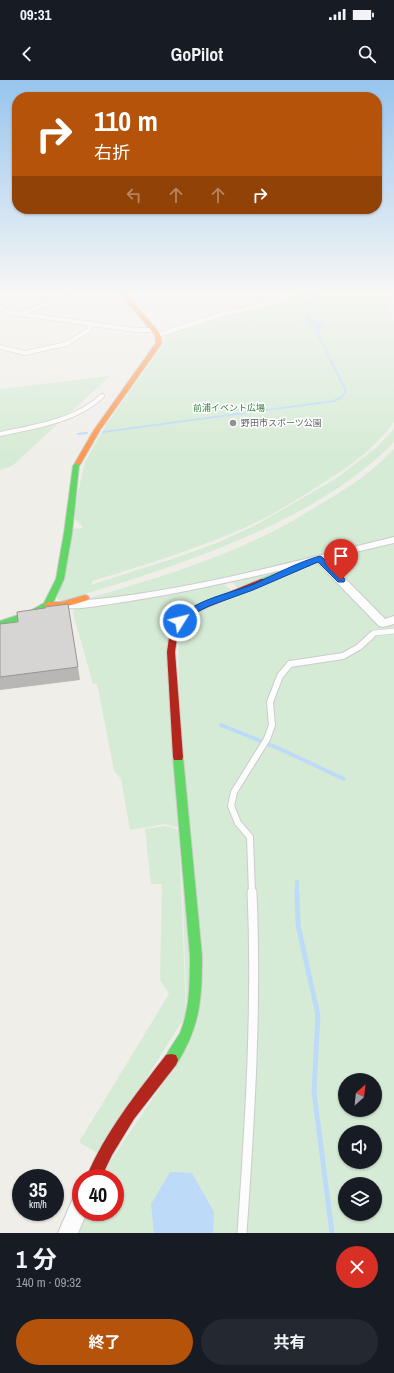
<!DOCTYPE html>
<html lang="ja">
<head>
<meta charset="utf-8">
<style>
  :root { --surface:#171b24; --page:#242831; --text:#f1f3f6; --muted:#9ea1a6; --accent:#b45309 }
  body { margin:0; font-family:"Archivo Narrow","Noto Sans JP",sans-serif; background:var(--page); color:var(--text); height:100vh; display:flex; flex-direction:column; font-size:15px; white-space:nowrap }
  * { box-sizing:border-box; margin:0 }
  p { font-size:13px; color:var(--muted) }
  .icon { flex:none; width:22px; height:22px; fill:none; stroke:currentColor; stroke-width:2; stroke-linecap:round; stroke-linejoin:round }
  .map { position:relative; height:1153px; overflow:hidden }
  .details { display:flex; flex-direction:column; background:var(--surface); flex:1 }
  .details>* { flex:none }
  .top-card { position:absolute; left:12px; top:12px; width:370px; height:122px; border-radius:16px; box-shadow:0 1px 3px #0004; background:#b45309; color:#fff; overflow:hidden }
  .needle { width:26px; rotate:27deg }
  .buttons { position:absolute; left:338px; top:993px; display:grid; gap:8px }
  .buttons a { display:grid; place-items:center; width:44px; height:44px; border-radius:50%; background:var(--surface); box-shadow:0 1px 3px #0004; font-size:20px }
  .speed { position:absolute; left:12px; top:1089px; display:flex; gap:8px; font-size:20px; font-weight:700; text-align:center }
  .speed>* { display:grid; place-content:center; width:52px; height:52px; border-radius:50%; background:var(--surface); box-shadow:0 1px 3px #0004; line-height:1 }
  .speed small { font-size:10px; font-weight:400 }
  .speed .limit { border:6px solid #d22; background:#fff; color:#111 }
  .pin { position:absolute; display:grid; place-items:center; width:34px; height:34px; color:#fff; margin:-41px -17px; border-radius:50% 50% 50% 0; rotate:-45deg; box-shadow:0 0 4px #0007 }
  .pin .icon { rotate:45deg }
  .me { position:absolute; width:44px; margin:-22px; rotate:54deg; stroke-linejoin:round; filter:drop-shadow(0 0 3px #0008) }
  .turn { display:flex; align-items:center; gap:14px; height:84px; padding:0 16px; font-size:18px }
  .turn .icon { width:52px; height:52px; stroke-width:2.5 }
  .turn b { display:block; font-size:28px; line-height:34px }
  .lanes { display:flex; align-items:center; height:38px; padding:0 16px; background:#0003; justify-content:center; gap:20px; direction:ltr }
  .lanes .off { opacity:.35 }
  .round { display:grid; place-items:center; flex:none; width:42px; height:42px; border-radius:21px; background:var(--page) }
  .summary { display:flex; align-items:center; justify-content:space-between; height:68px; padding:0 16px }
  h1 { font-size:24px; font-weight:700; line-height:30px }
  .action { display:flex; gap:8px; margin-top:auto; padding:8px 16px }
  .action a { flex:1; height:46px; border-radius:24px; background:var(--accent); color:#fff; font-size:16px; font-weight:700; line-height:46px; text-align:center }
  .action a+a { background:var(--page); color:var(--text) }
  .status { display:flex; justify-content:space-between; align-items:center; height:28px; padding:0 20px; background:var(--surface); direction:ltr }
  .status svg { height:11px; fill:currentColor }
  header { display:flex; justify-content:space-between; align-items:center; height:52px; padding:0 16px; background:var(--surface); font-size:18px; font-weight:700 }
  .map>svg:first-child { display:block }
  .green { fill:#d6ebd5; fill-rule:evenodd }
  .water { fill:#bddbf8 }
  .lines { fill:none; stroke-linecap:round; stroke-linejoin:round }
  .stream-far2 { stroke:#bddbf8; stroke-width:2 }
  .stream-far1 { stroke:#bddbf8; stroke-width:4 }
  .stream { stroke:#bddbf8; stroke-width:5 }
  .lane-far3-casing { stroke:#cbcbcb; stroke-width:5.5 }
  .lane-far2-casing { stroke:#cbcbcb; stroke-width:6 }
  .lane-far1-casing { stroke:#cbcbcb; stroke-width:8 }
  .lane-casing { stroke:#cbcbcb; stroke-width:11 }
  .street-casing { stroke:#cbcbcb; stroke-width:2 }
  .fast-casing { stroke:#cbcbca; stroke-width:2 }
  .slow-casing { stroke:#cbcbca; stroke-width:2 }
  .jam-casing { stroke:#cbcbca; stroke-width:2 }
  .lane-far3 { stroke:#fdfcfc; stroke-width:4 }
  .lane-far2 { stroke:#fdfcfc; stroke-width:5 }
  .lane-far1 { stroke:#fdfcfc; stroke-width:6 }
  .lane { stroke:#fdfcfc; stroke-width:9 }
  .street { fill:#fdfcfc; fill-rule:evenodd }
  .fast { fill:#63d668; fill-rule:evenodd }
  .slow { fill:#ff974d; fill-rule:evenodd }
  .jam { fill:#b3261e; fill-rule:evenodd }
  .wall { fill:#b8b7b5 }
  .building { fill:#d6d5d3; stroke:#969594 }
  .route { fill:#1a73e8; stroke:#114b97 }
  .poi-dot { fill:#919294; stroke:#fff; stroke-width:1.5 }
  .labels { text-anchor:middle; stroke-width:3; stroke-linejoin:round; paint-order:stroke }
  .far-park-label { font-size:9px; fill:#30833a; stroke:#fff }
  .far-poi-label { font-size:9px; fill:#5e6167; stroke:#fff; text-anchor:start }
</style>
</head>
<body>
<div class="status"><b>09:31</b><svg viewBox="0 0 49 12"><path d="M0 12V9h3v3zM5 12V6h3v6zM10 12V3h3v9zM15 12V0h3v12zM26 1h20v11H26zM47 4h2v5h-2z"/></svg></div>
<header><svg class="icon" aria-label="back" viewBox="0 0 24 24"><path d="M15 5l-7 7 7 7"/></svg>GoPilot<svg class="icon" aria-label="search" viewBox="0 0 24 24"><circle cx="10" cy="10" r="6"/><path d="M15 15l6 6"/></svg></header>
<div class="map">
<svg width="394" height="1153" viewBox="0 0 394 1153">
  <rect width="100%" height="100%" fill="#efeee9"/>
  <!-- green -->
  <path class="green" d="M343 212H383L386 215 394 243V342C375 369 346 389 318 406 300 418 280 430 261 440 207 466 150 483 93 501L91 505 181 476 217 463 258 444 335 399 376 368 394 349V362C330 428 229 467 142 496 116 505 88 512 62 522L57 518 73 449 82 448V446L75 439V425L85 382 106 345 164 264 166 254 224 235 302 214Z
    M110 296 12 386 0 390V309Z
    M394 369V458C288 484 182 510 73 523 133 505 195 488 253 461 276 451 298 438 319 425 346 409 373 392 394 369Z
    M394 461V538L386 540 323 479Z
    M320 482 381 546 394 542V1153H75L82 1132H115V1098H99L188 966 174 561 193 534ZM345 1000H375V1030H345ZM345 1052H375V1082H345ZM345 1104H375V1134H345Z
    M292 487 240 510 231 501Z
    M222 503 231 510 178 539 180 748 165 744 130 750 121 699 114 691 97 603 93 604 73 533 75 526Z
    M166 746 179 750 186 935 99 1074 79 1062 169 914 160 900 162 804H151L145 749Z"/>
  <!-- water -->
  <path class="water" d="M307 233 310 237 322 244 323 246 318 255 313 247 303 240V237Z
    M170 1092 192 1093 214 1132 213 1153H154L151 1124Z"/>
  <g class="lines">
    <!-- stream-far2 -->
    <path class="stream-far2" d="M307 236 309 225 315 215
      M103 352 334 321 342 317 346 311 317 252
      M78 354 87 353"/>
    <!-- stream-far1 -->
    <path class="stream-far1" d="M221 645 278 668 344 699
      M297 802V813"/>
    <!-- stream -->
    <path class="stream" d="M297 812 298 845 318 935 314 1012 332 1153"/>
    <!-- lane-far3 casing -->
    <g class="lane-far3-casing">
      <path id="lane-far3" d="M0 228 6 232 135 250H154
        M24 233 56 220 74 216 80 212
        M158 255 223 234 268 224 299 213 308 212
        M0 267 25 273 66 264 89 250 92 243
        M0 354C34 347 76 341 102 316"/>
    </g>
    <!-- lane-far2 casing -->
    <g class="lane-far2-casing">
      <path id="lane-far2" d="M371 556 374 553 394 551"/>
    </g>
    <!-- lane-far1 casing -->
    <g class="lane-far1-casing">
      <path id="lane-far1" d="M252 813 250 757 238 743 231 726 234 712 267 659 272 645 270 622 280 596 290 584 343 576 359 567 372 555"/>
    </g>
    <!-- lane casing -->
    <g class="lane-casing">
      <path id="lane" d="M242 1153C250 1040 257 926 252 812"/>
    </g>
    <!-- street casing -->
    <g class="street-casing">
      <path id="street" d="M394 457V463L326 479 385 539 394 536V544L383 547 379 546 317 482C251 497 185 513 117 523 102 525 75 531 60 527L58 525 60 523 64 522C176 515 286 483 394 457Z
        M81 1113V1132H87L78 1153H58L74 1116Z"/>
    </g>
    <!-- fast casing -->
    <g class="fast-casing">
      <path id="fast" d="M78 381 81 383 79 386 72 453 64 499 52 525 36 535 0 547V541L30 531 44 523 56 499 64 453 73 386 76 382Z
        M317 477H320L324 479 267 503H264L260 501 261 499Z
        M178 673 182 674 183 677 202 876C202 920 200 947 176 985L171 986 166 985 164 980C168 970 175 962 180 953 190 929 190 902 190 876L173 677 174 674Z"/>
    </g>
    <!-- slow casing -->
    <g class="slow-casing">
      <path id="slow" d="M119 212H124L160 254 162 263 100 350 81 383 78 385 75 383 94 350 156 263 155 255Z
        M85 515 88 516 89 518 88 520C77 523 53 533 44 525L48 522H61Z"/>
    </g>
    <!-- jam casing -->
    <g class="jam-casing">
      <path id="jam" d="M261 499H264L268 501 199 531 185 543 178 551 175 572 183 677 182 680H174L173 677 167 572 170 551 179 539 193 527Z
        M171 974 176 975 178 980 176 985 134 1039 112 1075 101 1098H86C105 1052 136 1014 166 975Z"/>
    </g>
    <!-- lane-far3 -->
    <use href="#lane-far3" class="lane-far3"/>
    <!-- lane-far2 -->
    <use href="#lane-far2" class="lane-far2"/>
    <!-- lane-far1 -->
    <use href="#lane-far1" class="lane-far1"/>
    <!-- lane -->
    <use href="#lane" class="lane"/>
    <!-- street -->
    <use href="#street" class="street"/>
    <!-- fast -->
    <use href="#fast" class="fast"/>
    <!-- slow -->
    <use href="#slow" class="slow"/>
    <!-- jam -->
    <use href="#jam" class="jam"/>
  </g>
  <!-- wall -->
  <path class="wall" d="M0 544 78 587 80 600 0 610Z"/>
  <!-- building -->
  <path class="building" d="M68 524 78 587 0 597V544L18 542 17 532 45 528V527Z"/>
  <!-- sky -->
  <linearGradient id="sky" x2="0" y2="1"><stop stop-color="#97c4ee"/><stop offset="0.57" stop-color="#f8f7f5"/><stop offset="1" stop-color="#f8f7f5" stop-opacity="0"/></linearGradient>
  <rect width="394" height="374" fill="url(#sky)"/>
  <!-- route -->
  <path class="route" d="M320 476 322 477 344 498 345 500 344 502H338L318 482 253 510 209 526 199 531 183 543H177L176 541C194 519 229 514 254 504 274 495 298 482 320 476Z"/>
  <!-- markers -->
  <circle class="poi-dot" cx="233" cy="343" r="4"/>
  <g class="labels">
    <!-- far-park labels -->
    <g class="far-park-label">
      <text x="229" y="331">前浦イベント広場</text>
    </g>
    <!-- far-poi labels -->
    <g class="far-poi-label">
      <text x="241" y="346">野田市スポーツ公園</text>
    </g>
  </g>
</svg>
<div class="buttons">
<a><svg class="needle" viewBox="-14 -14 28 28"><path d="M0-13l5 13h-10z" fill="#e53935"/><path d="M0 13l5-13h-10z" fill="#9ea1a6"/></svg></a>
<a><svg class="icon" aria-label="sound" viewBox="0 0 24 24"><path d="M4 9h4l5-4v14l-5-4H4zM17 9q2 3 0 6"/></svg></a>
<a><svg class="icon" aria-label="layers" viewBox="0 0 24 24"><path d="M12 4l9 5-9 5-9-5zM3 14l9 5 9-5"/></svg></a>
</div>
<div class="speed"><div>35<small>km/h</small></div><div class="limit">40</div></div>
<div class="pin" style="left:341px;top:500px;background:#d93025"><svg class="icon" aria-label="arrive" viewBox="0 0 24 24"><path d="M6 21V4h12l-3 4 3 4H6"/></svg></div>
<svg class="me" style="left:180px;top:541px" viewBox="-20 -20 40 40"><circle r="17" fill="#1a73e8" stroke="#fff" stroke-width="3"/><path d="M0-11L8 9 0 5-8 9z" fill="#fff"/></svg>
<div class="top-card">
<div class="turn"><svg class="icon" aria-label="right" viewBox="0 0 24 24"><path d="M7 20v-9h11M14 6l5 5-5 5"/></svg><div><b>110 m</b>右折</div></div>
<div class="lanes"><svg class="icon off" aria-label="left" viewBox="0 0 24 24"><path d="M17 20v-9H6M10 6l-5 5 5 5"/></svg><svg class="icon off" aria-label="ahead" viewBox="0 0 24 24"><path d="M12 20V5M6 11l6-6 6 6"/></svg><svg class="icon off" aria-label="ahead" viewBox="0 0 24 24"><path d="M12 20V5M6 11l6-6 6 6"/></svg><svg class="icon" aria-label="right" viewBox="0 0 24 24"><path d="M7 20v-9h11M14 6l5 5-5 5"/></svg></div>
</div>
</div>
<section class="details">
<div class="summary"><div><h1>1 分</h1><p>140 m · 09:32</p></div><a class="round" style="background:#d93025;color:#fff"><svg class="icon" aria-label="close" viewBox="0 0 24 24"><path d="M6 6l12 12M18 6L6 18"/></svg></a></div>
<div class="action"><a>終了</a><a>共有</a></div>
</section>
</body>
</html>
